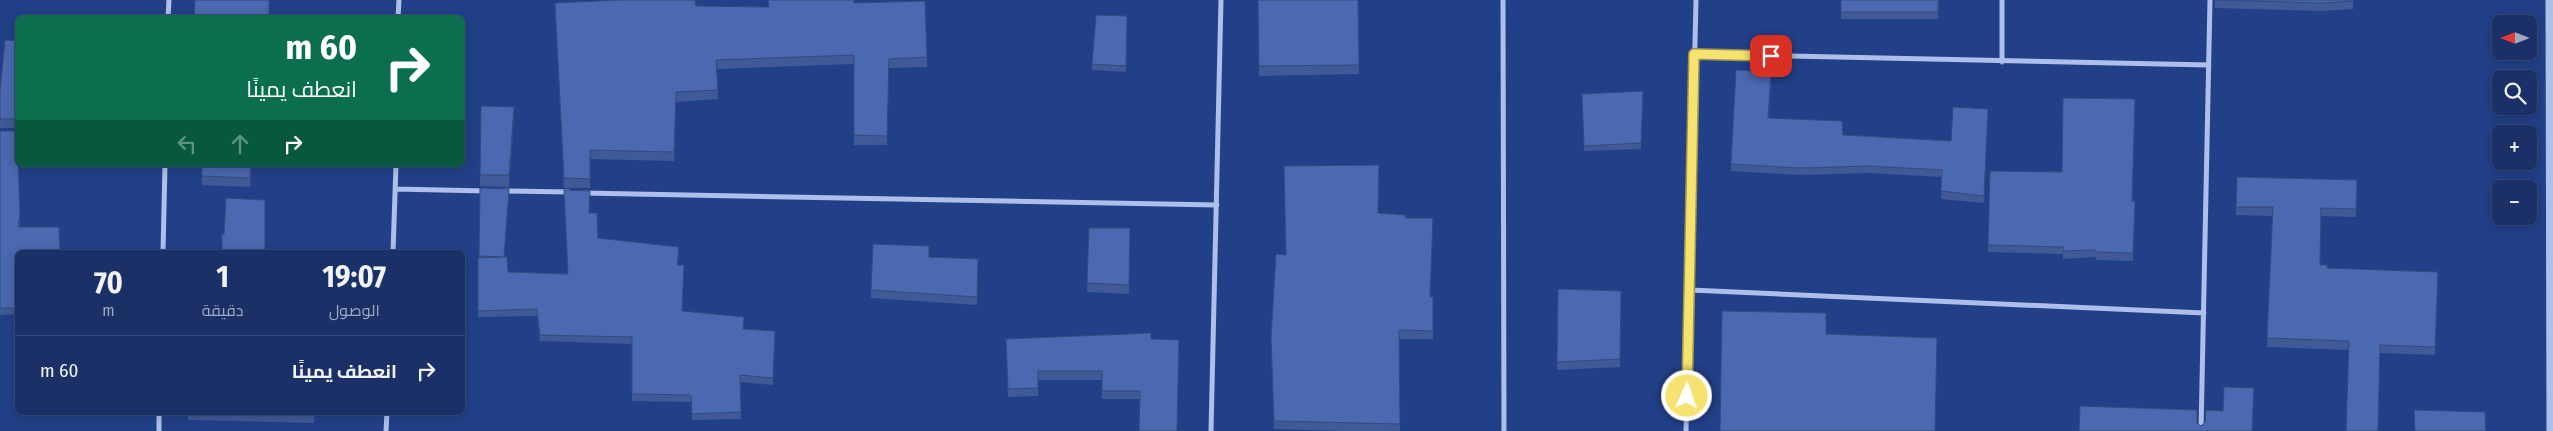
<!DOCTYPE html>
<html lang="ar">
<head>
<meta charset="utf-8">
<style>
  :root { --surface:#1a3066; --page:#273c6f; --text:#f1f3f6; --muted:#9fa9bf; --line:#384b7a }
  body { margin:0; font-family:"Fira Sans Condensed",Cairo,sans-serif; background:var(--page); color:var(--text); direction:rtl; height:100vh; display:flex; flex-direction:column; font-size:19px; white-space:nowrap }
  * { box-sizing:border-box; margin:0 }
  p { font-size:16px; color:var(--muted) }
  .icon { flex:none; width:28px; height:28px; fill:none; stroke:currentColor; stroke-width:2; stroke-linecap:round; stroke-linejoin:round }
  .map { position:relative; flex:1; overflow:hidden; direction:ltr }
  .details { position:absolute; left:15px; top:250px; width:450px; height:165px; display:flex; flex-direction:column; background:var(--surface); border-radius:8px; box-shadow:0 2px 12px #0003,0 0 0 1px var(--line); direction:rtl }
  .details>* { flex:none }
  .top-card { position:absolute; left:15px; top:15px; width:450px; height:152px; border-radius:8px; box-shadow:0 2px 12px #0003,0 0 0 1px var(--line); direction:rtl; background:#0b6e4f; color:#fff; overflow:hidden }
  .needle { width:32px; rotate:270deg }
  .controls { position:absolute; left:2492px; top:15px; display:grid; gap:10px }
  .controls a { display:grid; place-items:center; width:45px; height:45px; border-radius:8px; background:var(--surface); box-shadow:0 2px 12px #0003,0 0 0 1px var(--line); font-size:25px }
  .pin { position:absolute; display:grid; place-items:center; width:42px; height:42px; color:#fff; margin:-21px; border-radius:10px; box-shadow:0 2px 8px #0006 }
  .me { position:absolute; width:55px; margin:-28px; rotate:2deg; stroke-linejoin:round; filter:drop-shadow(0 0 4px #0008) }
  .turn { display:flex; align-items:center; gap:18px; height:105px; padding:0 25px; font-size:22px }
  .turn .icon { width:65px; height:65px; stroke-width:2.5 }
  .turn b { display:block; font-size:35px; line-height:42px }
  .lanes { display:flex; align-items:center; height:48px; padding:0 25px; background:#0003; justify-content:center; gap:25px; direction:ltr }
  .lanes .off { opacity:.35 }
  .eta { display:flex; justify-content:space-evenly; align-items:center; height:85px; text-align:center }
  .eta b { font-size:30px; font-weight:700; line-height:35px }
  ul { padding:0; list-style:none }
  li { display:flex; align-items:center; gap:15px; height:70px; padding:0 25px; border-top:1px solid var(--line) }
  li div { flex:1 }
  li b { display:block; font-size:19px }
  li em { font-style:normal }
  .map>svg:first-child { display:block }
  .lines { fill:none; stroke-linecap:round; stroke-linejoin:round }
  .minor { stroke:#aec0ea; stroke-width:5 }
  .tertiary { stroke:#aec0ea; stroke-width:9 }
  .wall { fill:#405a97 }
  .shaded-wall { fill:#344a7b }
  .building { fill:#4b69b0; stroke:#344a7b }
  .route-casing { stroke:#9f9349; stroke-width:12 }
  .route { stroke:#f5e270; stroke-width:9 }
</style>
</head>
<body>
<div class="map">
<svg width="2553" height="431" viewBox="0 0 2553 431">
  <rect width="100%" height="100%" fill="#224088"/>
  <g class="lines">
    <!-- minor -->
    <path class="minor" d="M1503 0 1504 431
      M168 18 169 0
      M398 18 399 0
      M1694 54 2209 65
      M2002 62V0
      M395 189 487 191
      M503 191 569 192
      M583 193 1217 205
      M163 252 165 165
      M393 252 396 165
      M1690 290 2204 313
      M159 431V412
      M386 431 387 412
      M1211 431 1221 0
      M1686 431 1696 0
      M2201 431 2210 0"/>
    <!-- tertiary -->
    <path class="tertiary" d="M2550 0 2551 431"/>
  </g>
  <!-- wall -->
  <path class="wall" d="M1258 0H1358L1359 74 1259 76Z
    M1841 0H1939L1938 19H1841Z
    M2215 0H2353V9L2321 11 2215 8Z
    M555 3 768 7 854 3 927 57V67L889 68 887 145H854V64L716 69 718 99 676 102 674 161 590 159V188H564Z
    M1127 16 1126 72 1092 70V64Z
    M18 41V128H0V91Z
    M1771 79 1769 118 1843 135 1951 141 1988 109 1984 203 1941 199 1942 177 1868 173 1799 175 1731 171V164Z
    M1643 91 1641 149 1584 151 1582 94Z
    M481 106 514 118 509 187 480 186Z
    M0 131 20 220 18 252V314L0 315Z
    M202 165H251L250 187 202 185Z
    M1990 171 2135 201 2133 261 2096 260V257L2063 259V254L1988 252Z
    M2237 177 2357 180 2356 217 2321 216 2320 265 2327 268 2438 280 2435 355 2380 353 2348 350 2267 347 2273 216 2236 215Z
    M480 188 509 196 504 257 508 272 568 274 589 213 598 238 679 254 678 265 683 311 743 329 775 331 773 385 741 382V419L692 420 691 402 632 401V344L540 341 537 316 478 317V258H479Z
    M1378 213 1405 218 1431 297H1433V339H1399L1400 431H1341L1274 429 1271 345Z
    M1089 228H1130L1129 294 1087 292Z
    M978 259 977 305 871 298V290Z
    M1558 289 1621 291 1620 367 1557 370Z
    M1151 333 1140 399H1102V380H1038V396L1008 397 1006 347Z
    M188 412H315L314 423 188 420Z"/>
  <!-- shaded-wall -->
  <path class="shaded-wall" d="M514 107V118L509 187V175Z"/>
  <!-- building -->
  <path class="building" d="M195 0H269V18H194Z
    M619 0H695L696 6 769 7 768 0H854V3L925 1 927 57 889 59 887 136 854 135V55L716 60 718 90 676 92 674 152 590 150V179L564 178 555 3Z
    M1258 0H1358L1359 65 1259 66Z
    M1841 0H1938V12H1841Z
    M2216 0H2353V1L2321 3Z
    M1096 15 1127 16 1126 66 1092 64Z
    M5 40 18 41V119H0V91Z
    M1736 70 1771 72 1768 118 1842 121 1843 135 1951 141 1953 107 1988 109 1984 196 1941 191 1942 170 1868 166 1799 168 1731 164Z
    M1643 91 1641 143 1584 146 1582 94Z
    M2063 98 2135 99 2132 201H2135L2133 253 2096 252V250L2063 251V247L1988 245 1990 171 2062 172Z
    M481 106 514 107 509 175H480Z
    M0 131H17L20 214 18 227H59L60 252H18V308H0Z
    M202 165H250V178L202 176Z
    M1379 165 1378 213 1406 215 1405 218H1433L1430 297H1433V331L1399 330 1400 424 1274 421 1271 337 1276 254 1286 255 1284 166Z
    M2237 177 2357 180 2356 209 2321 208 2320 265H2327V268L2438 272 2435 347 2380 345 2378 431H2346L2349 341 2267 338 2273 207H2236Z
    M480 188 509 189 504 257H507L508 272 568 274 564 190 590 191 589 213H597L598 238 679 247 677 265H684L682 311 744 317 743 329 775 331 773 378 740 375 741 412 692 414 691 395 632 394V337L540 335 537 309 478 311V258L503 257 479 256Z
    M226 198 265 200V252H222V234H224Z
    M1089 228H1130L1129 285 1087 283Z
    M873 244 929 246V257L978 259 977 297 871 290Z
    M1558 289 1621 291 1620 359 1557 362Z
    M1722 311 1826 313V334L1937 338 1935 431H1720Z
    M1151 333V339L1179 340 1177 431H1139L1140 391H1102V371H1038V388L1008 389 1006 339Z
    M2224 387 2254 388 2252 431H2079L2080 406 2197 410V423L2201 426 2205 422 2206 410 2223 411Z
    M2414 410 2485 412 2486 431H2415Z"/>
  <g class="lines">
    <!-- route casing -->
    <g class="route-casing">
      <path id="route" d="M1687 396 1694 54 1771 56"/>
    </g>
    <!-- route -->
    <use href="#route" class="route"/>
  </g>
</svg>
<div class="controls">
<a><svg class="needle" viewBox="-14 -14 28 28"><path d="M0-13l5 13h-10z" fill="#e53935"/><path d="M0 13l5-13h-10z" fill="#9fa9bf"/></svg></a>
<a><svg class="icon" aria-label="search" viewBox="0 0 24 24"><circle cx="10" cy="10" r="6"/><path d="M15 15l6 6"/></svg></a>
<a>+</a>
<a>−</a>
</div>
<div class="pin" style="left:1771px;top:56px;background:#d93025"><svg class="icon" aria-label="arrive" viewBox="0 0 24 24"><path d="M6 21V4h12l-3 4 3 4H6"/></svg></div>
<svg class="me" style="left:1687px;top:396px" viewBox="-20 -20 40 40"><circle r="17" fill="#f5e270" stroke="#fff" stroke-width="3"/><path d="M0-11L8 9 0 5-8 9z" fill="#fff"/></svg>
<div class="top-card">
<div class="turn"><svg class="icon" aria-label="right" viewBox="0 0 24 24"><path d="M7 20v-9h11M14 6l5 5-5 5"/></svg><div><b>60 m</b>انعطف يمينًا</div></div>
<div class="lanes"><svg class="icon off" aria-label="left" viewBox="0 0 24 24"><path d="M17 20v-9H6M10 6l-5 5 5 5"/></svg><svg class="icon off" aria-label="ahead" viewBox="0 0 24 24"><path d="M12 20V5M6 11l6-6 6 6"/></svg><svg class="icon" aria-label="right" viewBox="0 0 24 24"><path d="M7 20v-9h11M14 6l5 5-5 5"/></svg></div>
</div>
<section class="details">
<div class="eta">
<div><b>19:07</b><p>الوصول</p></div>
<div><b>1</b><p>دقيقة</p></div>
<div><b>70</b><p>m</p></div>
</div>
<ul>
<li><svg class="icon" aria-label="right" viewBox="0 0 24 24"><path d="M7 20v-9h11M14 6l5 5-5 5"/></svg><div><b>انعطف يمينًا</b></div><em>60 m</em></li>
</ul>
</section>
</div>
</body>
</html>
